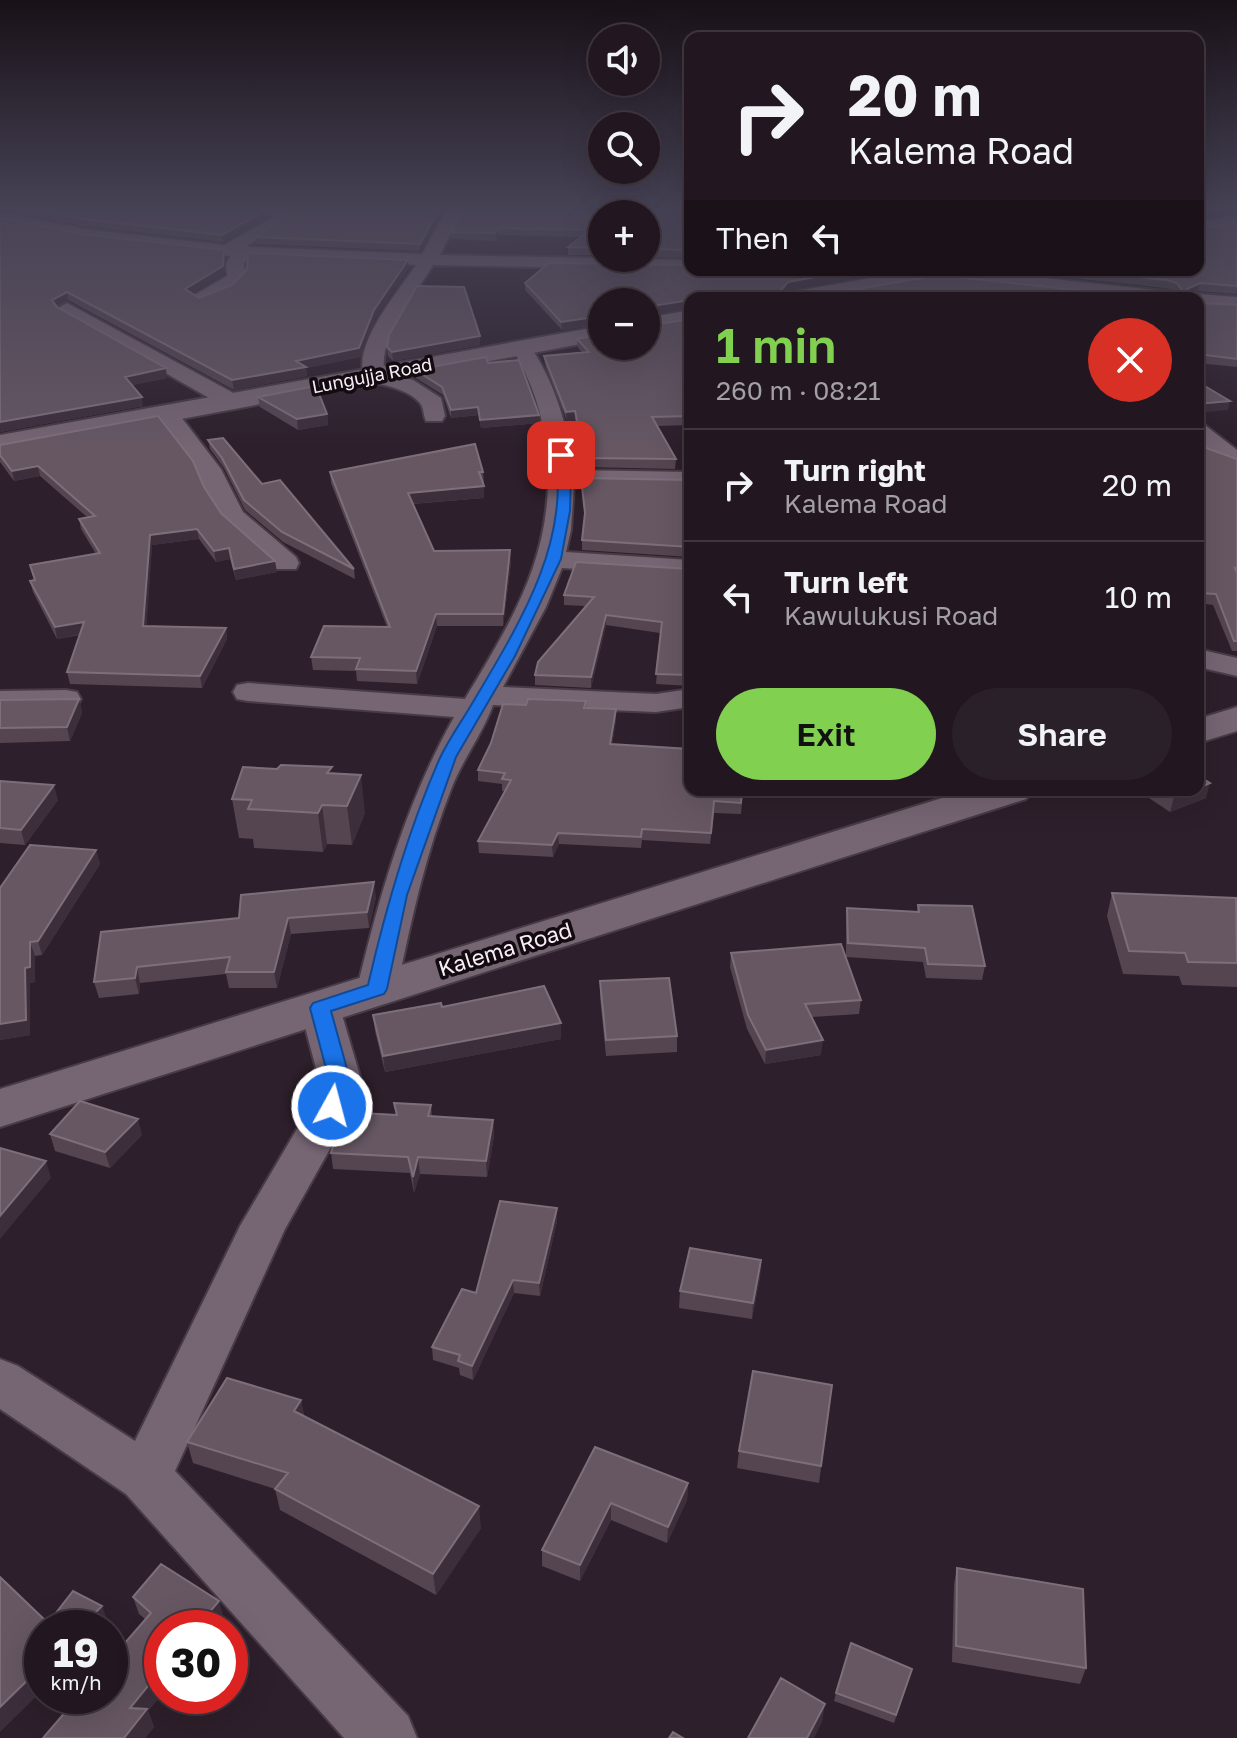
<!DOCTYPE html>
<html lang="en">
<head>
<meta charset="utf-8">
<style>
  :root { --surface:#221720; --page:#2a2029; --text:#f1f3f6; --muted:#a29fa5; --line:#3f363e; --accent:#82d04f }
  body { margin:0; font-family:"Golos Text",sans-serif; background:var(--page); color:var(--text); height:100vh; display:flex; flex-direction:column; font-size:30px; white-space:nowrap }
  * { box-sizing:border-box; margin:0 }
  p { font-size:26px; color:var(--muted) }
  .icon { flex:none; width:44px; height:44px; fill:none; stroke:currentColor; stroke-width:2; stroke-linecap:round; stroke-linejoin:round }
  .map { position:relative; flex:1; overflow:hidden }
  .sheet { position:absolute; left:684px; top:292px; width:520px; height:504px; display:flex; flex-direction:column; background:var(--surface); border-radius:16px; box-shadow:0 8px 32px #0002,0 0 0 2px var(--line) }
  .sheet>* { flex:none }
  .guide { position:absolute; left:684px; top:32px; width:520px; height:244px; border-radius:16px; box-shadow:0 8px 32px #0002,0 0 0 2px var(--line); background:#221720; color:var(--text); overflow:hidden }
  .buttons { position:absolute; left:588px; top:24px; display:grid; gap:16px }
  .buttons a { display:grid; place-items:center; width:72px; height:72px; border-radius:50%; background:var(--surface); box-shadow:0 8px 32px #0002,0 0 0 2px var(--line); font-size:40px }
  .speed { position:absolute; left:24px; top:1610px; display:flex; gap:16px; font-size:40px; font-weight:700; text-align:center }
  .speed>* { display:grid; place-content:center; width:104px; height:104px; border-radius:50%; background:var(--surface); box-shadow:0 8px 32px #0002,0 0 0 2px var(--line); line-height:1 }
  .speed small { font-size:20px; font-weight:400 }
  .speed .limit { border:12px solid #d22; background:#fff; color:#111 }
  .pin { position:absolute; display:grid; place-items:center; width:68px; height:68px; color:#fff; margin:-34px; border-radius:16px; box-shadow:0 4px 12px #0006 }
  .me { position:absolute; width:88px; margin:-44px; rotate:7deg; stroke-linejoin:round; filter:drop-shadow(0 0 6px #0008) }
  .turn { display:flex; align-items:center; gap:28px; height:168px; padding:0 32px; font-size:36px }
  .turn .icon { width:104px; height:104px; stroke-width:2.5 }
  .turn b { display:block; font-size:56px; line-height:68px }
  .then { display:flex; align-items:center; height:76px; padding:0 32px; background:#0003; gap:16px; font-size:30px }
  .round { display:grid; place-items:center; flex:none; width:84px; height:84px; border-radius:42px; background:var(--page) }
  .summary { display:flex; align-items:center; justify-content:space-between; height:136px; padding:0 32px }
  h1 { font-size:48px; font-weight:600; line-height:60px; color:var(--accent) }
  .primary-button { display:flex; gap:16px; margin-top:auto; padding:16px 32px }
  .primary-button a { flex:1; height:92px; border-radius:48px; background:var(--accent); color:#111; font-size:32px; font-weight:600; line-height:92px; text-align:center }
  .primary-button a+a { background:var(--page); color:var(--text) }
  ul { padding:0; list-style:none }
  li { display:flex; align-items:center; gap:24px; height:112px; padding:0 32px; border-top:2px solid var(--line) }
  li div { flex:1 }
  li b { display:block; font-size:30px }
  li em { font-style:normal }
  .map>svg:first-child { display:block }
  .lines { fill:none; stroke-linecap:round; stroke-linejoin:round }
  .minor-casing { stroke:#473b45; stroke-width:4 }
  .tertiary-casing { stroke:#473b45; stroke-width:4 }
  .minor { fill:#766573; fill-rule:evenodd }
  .tertiary { fill:#766573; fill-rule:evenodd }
  .wall { fill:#544551 }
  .shaded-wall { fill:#3d2e3b }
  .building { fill:#665763; stroke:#7d6f7a; stroke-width:2 }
  .route { fill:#1a73e8; stroke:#114b97; stroke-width:2 }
  .labels { text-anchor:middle; stroke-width:7; stroke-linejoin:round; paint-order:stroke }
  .far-street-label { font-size:18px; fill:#f9eef7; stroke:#120b10 }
  .street-label { font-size:22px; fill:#f9eef7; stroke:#120b10 }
</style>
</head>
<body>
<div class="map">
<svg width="1237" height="1738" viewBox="0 0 1237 1738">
  <rect width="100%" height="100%" fill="#2d1f2b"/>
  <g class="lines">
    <!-- minor casing -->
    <g class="minor-casing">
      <path id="minor" d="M242 207H282L288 208 294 217 247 246 251 247 422 254 448 207H464L440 255 690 260 692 270 433 265C414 297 380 332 384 372L413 380 441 398 445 416 442 421H426C423 415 424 408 420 403 408 389 384 385 366 381 348 348 399 291 416 265L248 258 244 264 246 275 231 291 199 304 189 298 227 276 226 264 230 256 84 239 0 222V212L84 229 224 245 276 216 244 210Z
        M565 207H582L602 225V239L596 238Z
        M842 270H943L945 273 936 279 851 275Z
        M67 303 241 397 244 402 241 407H225L60 313 57 309Z
        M521 341 528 343C555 382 567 423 573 470L690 472V486L574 484 571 530 566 552 690 560V576L562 568 546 607 503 687 656 694 690 689V707L656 712 493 705C484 731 463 759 452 787 426 852 411 920 397 989L391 998 377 1002 363 998 357 989C380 893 406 803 454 717L248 701 237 699 233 692 237 685 248 683 465 699C513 619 555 552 547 456 544 417 532 380 511 347Z
        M167 407 175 409 221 469 243 512 296 557 299 563 296 569H276L225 522 208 496 197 470 156 414Z
        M1198 424 1206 426 1237 450V466L1215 457 1198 443Z
        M1198 649 1237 658V676L1198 667Z
        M66 690 77 692 81 699 77 706 0 709V691Z
        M320 995 334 998 340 1008 360 1076 354 1106 285 1229 175 1471 408 1716 417 1738H344L126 1494 0 1409V1359L18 1366 135 1441 240 1226 311 1105 318 1076 300 1008 306 998Z"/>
    </g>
    <!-- tertiary casing -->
    <g class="tertiary-casing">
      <path id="tertiary" d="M1237 215V227L1198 234V222Z
        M917 270H970L1165 291 1173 293 1177 298H1102L937 280 835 298H784L788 293 796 291Z
        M1198 294 1237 297V311L1198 308V298H1188Z
        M690 310V324L646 332V318Z
        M602 326V340L0 453V435Z
        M1237 707V731L1198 743V719Z
        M968 790H1032L1026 799 0 1127V1089Z"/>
    </g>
    <!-- minor -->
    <use href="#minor" class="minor"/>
    <!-- tertiary -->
    <use href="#tertiary" class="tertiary"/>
  </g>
  <!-- wall -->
  <path class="wall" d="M0 207H247L267 217 223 242 84 226 0 210Z
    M291 207H445L420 251 256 244 255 237 294 212Z
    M567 207 594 233 602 234V255H568V247L581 237 499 235 496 241 451 239V232Z
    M586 207H690V258L646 257V214H602V221Z
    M0 218 82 234 225 258 224 274 192 293 199 298 409 268 375 319 360 357 306 368 307 376 234 390 68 300 57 307 167 378 132 385 143 406 0 432Z
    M1237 223V294L1198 291 1194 293H1197L1199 303 1237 305V367L1198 363V298H690V308L646 315V302H602V324L562 330 525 290V283L549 263 690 265V270H854L853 278 787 290 785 293H836L938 275 1103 293H1177L1175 291 1165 288 998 270H1198V229Z
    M690 319V425L657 426 676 459 675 469 585 467 575 420 567 421 545 365 544 356 582 352 578 348 577 339Z
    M480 336V345L393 361 388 356 387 347Z
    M488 363 539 423 481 428 479 415 451 418 443 395 416 378 415 370Z
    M258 397 327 414 328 425 298 430 260 407Z
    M208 440 262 484 354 569 355 579 283 542 245 510 224 468 210 449Z
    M0 445 204 487 221 513 277 572 236 580 230 559 216 562 199 539 152 545 146 626 226 628 227 639 202 688 70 684 67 672 80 635 57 639 33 592 30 581 34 580 30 565 96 554 81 529 79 519 87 517 40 476 14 481 0 462Z
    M1198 445 1237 459V651H1232L1213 605 1198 603Z
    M330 472H483L484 483H483L484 498 413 504 434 551 511 562 503 626H437L417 684 357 681 356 671 313 670 311 657 387 627 331 483Z
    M581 478 690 480V557L582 550V540L585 518Z
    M690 569V686L656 684 660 633 606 625 591 688 535 685V675L585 606 564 605V595Z
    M79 699 82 713 70 741 0 743V700Z
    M586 701V708L616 720 612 745 743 790 741 814 714 813 710 844 642 840 641 848 559 844 553 857 479 853 478 841 506 791H502V784L478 781V770L526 705Z
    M333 773 365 813 352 845 327 844 323 852 254 848 253 839 239 838 232 799Z
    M0 781 58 800 25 845 0 843Z
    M1137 790H1198L1206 798 1170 812Z
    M96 850 100 864 42 955 35 956V982L30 983V1035L0 1040V888Z
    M1112 893 1237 901V987L1182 985 1179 976 1123 974 1107 916Z
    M376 897 369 928 291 934 277 988H229L226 974 140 983 139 994 99 998 94 982 239 918Z
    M918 905 985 966 982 980 926 978 923 962 846 957V921L847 908 917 912Z
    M731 953 861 1000 859 1014 812 1017 821 1055 765 1064 747 1029 730 967Z
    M600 982 677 1036V1052L606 1056 600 997Z
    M442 1007 561 1023V1039L385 1072 375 1031 373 1015Z
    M394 1103 431 1105 432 1117 493 1120 494 1136 487 1177 420 1174 414 1193 410 1173 333 1169 331 1153 396 1115Z
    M50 1134 142 1135 110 1168 55 1151Z
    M557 1221 540 1296 514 1293 473 1380 460 1375 459 1368 433 1360 432 1347 476 1293Z
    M761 1260 760 1277 752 1319 679 1308 680 1291Z
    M832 1385 819 1483 737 1468 739 1451Z
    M301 1400 304 1416 481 1528 436 1595 280 1510 275 1489 193 1463 187 1442Z
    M595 1447 688 1483 687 1500 667 1543 611 1520 580 1581 542 1566V1550Z
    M957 1568 1086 1668 1080 1684 952 1662 954 1584Z
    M133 1597 224 1619 216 1628H162V1694L148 1711 154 1727 145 1738H43L145 1619 139 1614Z
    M912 1669 894 1723 834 1701 836 1693Z"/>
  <!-- shaded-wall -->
  <path class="shaded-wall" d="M440 207H445L420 251V244Z
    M1237 207V213L1198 219 1199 212Z
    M266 210 267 217 223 242 222 235Z
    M498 228 499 235 496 241 495 233Z
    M224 250 225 258 224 274 186 297 185 289Z
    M408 260 409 268 375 319 360 357 306 368 307 376 234 390 232 380 296 361 374 310Z
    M854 270 853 278 787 290 781 298V290L788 282Z
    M1200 283 1198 291 1185 297 1187 289Z
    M67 292 68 300 54 308 52 300Z
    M690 300V308L646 315V307Z
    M601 315V323L562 330 561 322Z
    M480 336V345L393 361 392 352Z
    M166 368 167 378 127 386 125 377Z
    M142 397 143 406 0 432V422Z
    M1230 401 1228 410 1198 413V404Z
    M478 407 479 415 451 418V410Z
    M575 411V420L567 421 566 412Z
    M327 414 328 425 298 430 297 419Z
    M539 415V423L481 428 480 420Z
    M38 466 40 476 14 481 12 471Z
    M484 486V498L409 504 408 493Z
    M197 529 199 539 152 545 146 637 143 626 150 535Z
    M229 548 230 559 216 562 214 551Z
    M510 550 511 562 503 626V614Z
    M275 561 277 572 236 580 234 569Z
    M436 614 437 626 417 684 416 671Z
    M606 615V625L591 688V677Z
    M84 622 86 633 57 639 55 627Z
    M226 628 227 639 202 688 200 676Z
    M79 699 82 713 70 741 67 727Z
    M616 709V720L610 756V744Z
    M361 775 365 813 352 845 347 806Z
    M1210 783 1206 798 1170 812 1174 797 1193 790H1198V788Z
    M54 785 58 800 25 845 21 830Z
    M322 805 327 844 323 852 318 813Z
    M558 833 559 844 553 857 552 845Z
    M96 850 100 864 42 955 38 941Z
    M374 882 376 897 369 928 367 912Z
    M288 918 291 934 277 988 274 972Z
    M30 942 35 956V982L30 983V1035L0 1040V1024L25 968Z
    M137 967 140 983 139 994 135 978Z
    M561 1023V1039L385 1072 383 1056Z
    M823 1040 821 1055 765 1064 766 1050Z
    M138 1119 142 1135 110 1168 105 1152Z
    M493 1120 494 1136 487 1177 486 1161Z
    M418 1157 420 1174 414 1193 413 1177Z
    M46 1161 51 1178 0 1239V1216Z
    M557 1208V1221L540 1296 539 1283Z
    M761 1260 760 1277 752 1319 753 1303Z
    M513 1280 514 1293 473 1380 472 1366Z
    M301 1400 305 1422 294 1411Z
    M688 1483 687 1500 667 1543 668 1527Z
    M611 1503V1520L580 1581V1565Z
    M479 1506 481 1528 436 1595 433 1574Z
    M219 1601 224 1619 216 1628H196Z
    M102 1606 109 1624 105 1628H80Z
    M42 1666V1691L0 1732V1707Z
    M162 1669V1694L148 1711 154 1727 145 1738H124L130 1708Z
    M825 1704 822 1722 814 1738H807Z"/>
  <!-- building -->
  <path class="building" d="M23 207H247L266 210 222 235 83 219Z
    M294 207H440L420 244 255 237 296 211Z
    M464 207H567L594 233 602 234V248L568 247 590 230 498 228 495 233 451 232Z
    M594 207H690V250L646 249V214H602Z
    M1198 207H1233L1199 212 1198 224Z
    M0 218 82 234 224 250 223 266 185 289 199 298 232 285 247 269 248 253 408 260 374 310 359 348 296 361 306 367 232 380 67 292 52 300 57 307 166 368 125 377 142 397 0 422V222L9 225Z
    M1237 223V286L1200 283 1187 289 1188 292 1197 293 1199 303 1237 305V359L1198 354V298H690V300L646 307V302H602V316L561 322 525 283 549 263 690 265V270H854L788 282 781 290 784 293H836L938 275 1103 293H1179L1182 290 1177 283 1167 280 1070 270H1198V229Z
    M417 286 464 287 480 336 392 352 387 347 389 335Z
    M690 319V416L652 417 676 459 585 458 575 411 566 412 544 356 589 352 577 339 602 334V346H646V326Z
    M486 357 488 363 519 360 539 415 480 420 478 407 451 410 442 387 415 370Z
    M1198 382 1230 401 1198 404Z
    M316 386 327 414 297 419 258 397Z
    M158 416 193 461 204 487 221 513 275 561 234 569 229 548 214 551 197 529 150 535 143 626 226 628 200 676 67 672 84 622 55 627 30 581 35 580 30 565 100 553 79 519 95 516 38 466 12 471 0 455V445Z
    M223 438 262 484 280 480 354 569 282 532 244 500 222 458 208 440Z
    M475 444 483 472H479L484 486 408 493 434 551 510 550 503 614H436L416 671 356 669 360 658 311 657 324 626 390 627 330 472Z
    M1198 445 1237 459V569L1235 568 1237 573V641H1234L1216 594 1198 593Z
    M581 478 690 480V547L582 540 585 513Z
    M576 562 690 569V675L656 674 662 622 606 615 591 677 535 675 538 662 594 597 564 595Z
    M79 699 67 727 0 728V700Z
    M528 699 586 701 584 708 616 709 610 744 690 749V790H742L741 803 714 801 711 833 642 829 641 837 558 833 552 845 478 841 511 780 502 779 505 773 478 770 491 743 503 704 526 705Z
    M281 765 332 767 327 773 361 775 347 806 322 805 318 813 248 809 252 800 232 799 243 767 277 769Z
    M1198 776 1210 783 1198 788Z
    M0 781 54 785 21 830 0 828Z
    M1163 790H1193L1174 797Z
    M30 845 96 850 38 941 30 942V967L25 968 26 1020 0 1024V888Z
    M374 882 367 912 288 918 274 972H226L230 957 137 967 135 978 94 982 101 932 239 918 241 895Z
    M1112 893 1236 898 1237 963 1188 962 1185 953 1129 951Z
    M918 905 972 906 985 966 928 964 925 948 848 943 847 908 919 912Z
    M841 944 861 1000 805 1004 823 1040 766 1050 748 1015 731 953Z
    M669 978 677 1036 606 1040 600 981Z
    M544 986 561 1023 383 1056 373 1015 441 1003 442 1007Z
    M80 1101 138 1119 105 1152 50 1134Z
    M394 1103 431 1105 428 1116 493 1120 486 1161 418 1157 413 1177 408 1157 331 1153 343 1112 397 1115Z
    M0 1148 46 1161 0 1216Z
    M500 1201 557 1208 539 1283 513 1280 472 1366 458 1361 460 1355 432 1347 462 1289 476 1293Z
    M690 1248 761 1260 753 1303 680 1291Z
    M753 1371 832 1385 821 1466 739 1451Z
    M227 1378 301 1400 294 1411 479 1506 433 1574 275 1489 288 1473 187 1442Z
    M595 1447 688 1483 668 1527 611 1503 580 1565 542 1550Z
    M161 1564 219 1601 196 1628H162V1669L130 1708 147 1709 124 1738H43L79 1696H110V1660L151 1613 133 1597Z
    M957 1568 1083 1589 1086 1668 956 1646Z
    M0 1577 48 1623 73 1591 102 1606 80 1628H42V1666L0 1707Z
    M851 1643 912 1669 896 1715 836 1693Z
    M781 1678 825 1704 807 1738H748Z
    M673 1732 683 1738H669Z"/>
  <!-- sky -->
  <linearGradient id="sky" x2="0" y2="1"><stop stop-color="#191118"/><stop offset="0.46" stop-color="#464255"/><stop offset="1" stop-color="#464255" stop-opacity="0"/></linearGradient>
  <rect width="1237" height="450" fill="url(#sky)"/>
  <!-- route -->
  <path class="route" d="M561 451 567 455 571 477 570 511 561 559 515 656 456 757 407 895 387 989 384 994 331 1011 349 1076 340 1112H325L321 1106 328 1076 310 1008 313 1003 368 985C386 907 407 833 439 760 448 740 462 721 473 702 516 629 571 544 555 455Z"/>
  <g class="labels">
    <!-- far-street labels -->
    <g class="far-street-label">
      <text transform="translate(372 376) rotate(-11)" y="6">Lungujja Road</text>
    </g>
    <!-- street labels -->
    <g class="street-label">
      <text transform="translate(505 949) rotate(-17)" y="8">Kalema Road</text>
    </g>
  </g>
</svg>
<div class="buttons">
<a><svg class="icon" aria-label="sound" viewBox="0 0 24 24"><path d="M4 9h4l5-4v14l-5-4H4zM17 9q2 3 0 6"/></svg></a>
<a><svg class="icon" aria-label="search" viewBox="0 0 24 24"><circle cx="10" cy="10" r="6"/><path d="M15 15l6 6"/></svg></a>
<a>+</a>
<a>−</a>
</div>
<div class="speed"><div>19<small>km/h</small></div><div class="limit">30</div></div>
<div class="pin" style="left:561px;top:455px;background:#d93025"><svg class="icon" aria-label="arrive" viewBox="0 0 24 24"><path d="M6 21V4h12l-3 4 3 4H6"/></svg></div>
<svg class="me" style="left:332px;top:1106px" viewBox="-20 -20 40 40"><circle r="17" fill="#1a73e8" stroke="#fff" stroke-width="3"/><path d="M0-11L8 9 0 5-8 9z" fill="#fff"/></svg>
<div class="guide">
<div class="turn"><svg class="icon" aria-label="right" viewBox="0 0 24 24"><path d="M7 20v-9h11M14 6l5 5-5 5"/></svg><div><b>20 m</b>Kalema Road</div></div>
<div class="then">Then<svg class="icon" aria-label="left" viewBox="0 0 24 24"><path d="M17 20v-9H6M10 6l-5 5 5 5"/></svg></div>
</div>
<section class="sheet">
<div class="summary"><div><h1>1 min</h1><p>260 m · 08:21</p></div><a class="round" style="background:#d93025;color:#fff"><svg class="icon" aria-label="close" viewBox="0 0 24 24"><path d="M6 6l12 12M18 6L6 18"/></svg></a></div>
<ul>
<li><svg class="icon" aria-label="right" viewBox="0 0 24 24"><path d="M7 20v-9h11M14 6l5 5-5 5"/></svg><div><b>Turn right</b><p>Kalema Road</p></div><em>20 m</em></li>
<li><svg class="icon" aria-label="left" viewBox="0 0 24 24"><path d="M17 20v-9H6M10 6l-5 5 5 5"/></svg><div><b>Turn left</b><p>Kawulukusi Road</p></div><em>10 m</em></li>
</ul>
<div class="primary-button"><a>Exit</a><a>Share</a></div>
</section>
</div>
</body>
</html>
